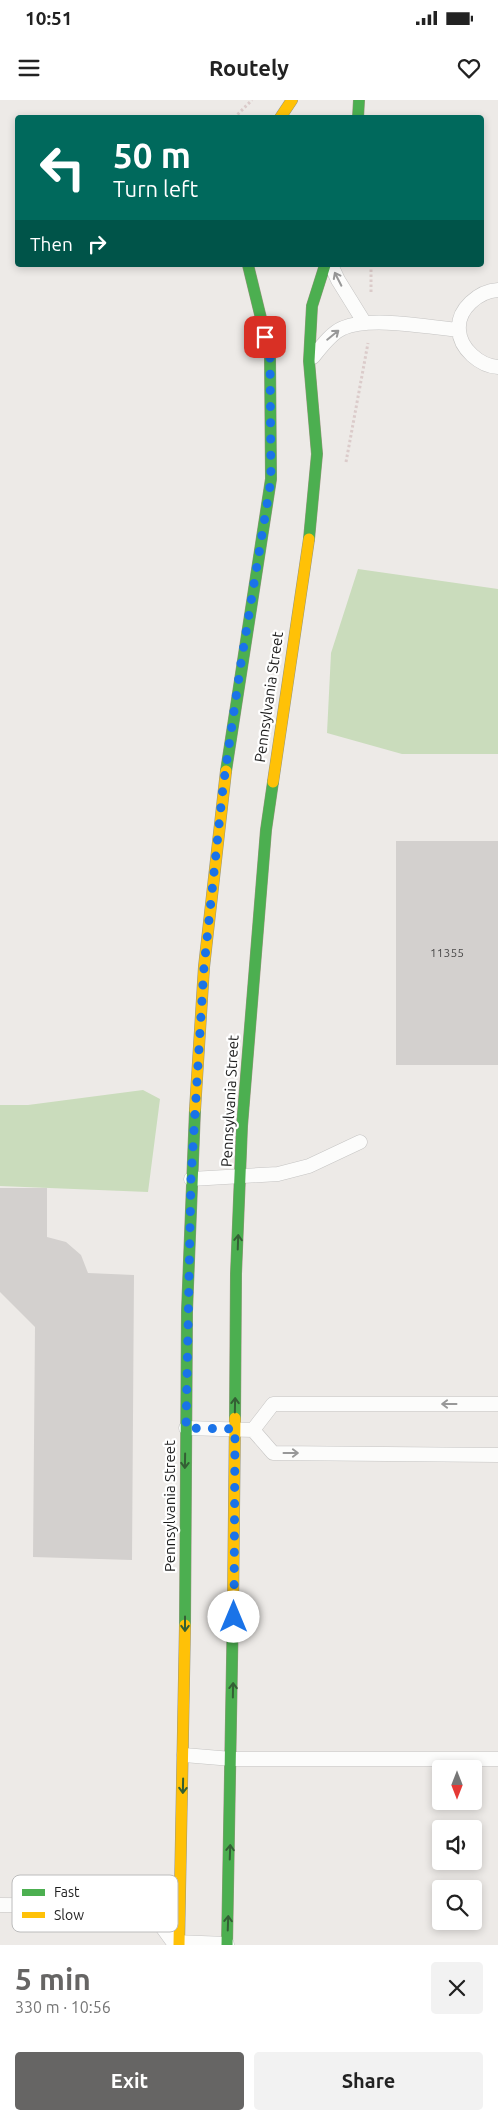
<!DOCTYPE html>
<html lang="en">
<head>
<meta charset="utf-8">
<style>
  :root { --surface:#fff; --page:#f2f2f2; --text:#222; --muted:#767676; --accent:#666564 }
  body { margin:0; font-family:Ubuntu,sans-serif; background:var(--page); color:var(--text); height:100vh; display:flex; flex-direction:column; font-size:19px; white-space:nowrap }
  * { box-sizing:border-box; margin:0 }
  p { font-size:16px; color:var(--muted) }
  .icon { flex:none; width:28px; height:28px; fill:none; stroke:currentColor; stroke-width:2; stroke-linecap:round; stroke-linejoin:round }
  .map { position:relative; height:1845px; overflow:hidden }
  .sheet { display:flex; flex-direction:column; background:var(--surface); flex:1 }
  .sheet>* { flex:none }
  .guide { position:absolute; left:15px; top:15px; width:469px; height:152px; border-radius:5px; box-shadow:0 2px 8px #0003; background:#00695c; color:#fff; overflow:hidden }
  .needle { width:32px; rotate:180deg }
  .tools { position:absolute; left:432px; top:1660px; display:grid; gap:10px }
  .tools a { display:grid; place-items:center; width:50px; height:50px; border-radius:5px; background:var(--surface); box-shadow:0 2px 8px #0003; font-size:25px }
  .pin { position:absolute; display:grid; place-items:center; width:42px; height:42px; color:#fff; margin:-21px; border-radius:10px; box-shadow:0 2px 8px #0006 }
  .me { position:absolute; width:55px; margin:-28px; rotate:0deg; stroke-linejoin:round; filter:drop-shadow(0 0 4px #0008) }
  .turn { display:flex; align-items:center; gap:18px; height:105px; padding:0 15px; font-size:22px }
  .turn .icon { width:65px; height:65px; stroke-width:2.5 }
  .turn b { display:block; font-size:35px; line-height:42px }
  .then { display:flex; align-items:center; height:48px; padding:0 15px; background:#0003; gap:10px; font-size:19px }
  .round { display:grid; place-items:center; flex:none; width:52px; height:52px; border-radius:5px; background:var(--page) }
  .head { display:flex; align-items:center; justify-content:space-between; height:85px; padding:0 15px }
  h1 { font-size:30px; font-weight:600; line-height:38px; color:var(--accent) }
  .button { display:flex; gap:10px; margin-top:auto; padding:10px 15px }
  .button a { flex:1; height:58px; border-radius:5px; background:var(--accent); color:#fff; font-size:20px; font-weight:600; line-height:58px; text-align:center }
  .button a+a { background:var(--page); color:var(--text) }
  .status { display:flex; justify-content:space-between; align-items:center; height:35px; padding:0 25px; background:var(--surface); direction:ltr }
  .status svg { height:14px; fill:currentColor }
  header { display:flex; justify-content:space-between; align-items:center; height:65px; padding:0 15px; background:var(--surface); font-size:22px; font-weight:600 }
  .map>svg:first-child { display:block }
  .forest { fill:#cadcbc }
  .building { fill:#d3d0ce }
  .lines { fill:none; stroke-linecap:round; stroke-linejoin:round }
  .lane-casing { stroke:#c5c4c3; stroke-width:15 }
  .fast-casing { stroke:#97967e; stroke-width:12 }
  .slow-casing { stroke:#97967e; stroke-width:12 }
  .path { stroke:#dbcbca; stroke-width:3; stroke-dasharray:2.5 2.5; stroke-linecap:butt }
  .lane { stroke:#fcfcfb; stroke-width:14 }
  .fast { stroke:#4caf50; stroke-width:11 }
  .slow { stroke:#ffc107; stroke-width:11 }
  .oneway { stroke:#989898 }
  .oneway2 { stroke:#335f34 }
  .route { stroke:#1a73e8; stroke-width:9; stroke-dasharray:0 16.2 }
  .labels { text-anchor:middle; stroke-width:4.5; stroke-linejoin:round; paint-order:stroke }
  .number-label { font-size:12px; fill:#4b4a4a }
  .street-label { font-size:15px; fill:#1e1e1e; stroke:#fff }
  .key { fill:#fff; stroke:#bcbcbc; stroke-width:1 }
  .key-label { font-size:14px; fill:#1e1e1e }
</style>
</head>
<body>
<div class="status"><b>10:51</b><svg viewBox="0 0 49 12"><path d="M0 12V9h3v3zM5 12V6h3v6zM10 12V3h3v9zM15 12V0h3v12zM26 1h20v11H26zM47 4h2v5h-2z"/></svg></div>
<header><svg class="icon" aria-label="menu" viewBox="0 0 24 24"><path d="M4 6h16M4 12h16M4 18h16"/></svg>Routely<svg class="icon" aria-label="heart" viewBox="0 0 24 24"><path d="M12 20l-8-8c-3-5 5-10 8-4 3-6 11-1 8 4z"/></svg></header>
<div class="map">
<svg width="498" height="1845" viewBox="0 0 498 1845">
  <rect width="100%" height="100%" fill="#edeae7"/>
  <!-- forest -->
  <path class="forest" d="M358 469 498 489V654H402L327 633 331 553Z
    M143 990 160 999 148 1092 0 1086V1005H28Z"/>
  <!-- building -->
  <path class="building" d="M396 741H498V965H396Z
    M0 1088H47V1137L66 1142 81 1155 88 1173 134 1175 132 1460 33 1457 35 1227 0 1192Z"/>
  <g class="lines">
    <!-- lane casing -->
    <g class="lane-casing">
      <path id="lane" d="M331 165 338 180 364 222
        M498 190C479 191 457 209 459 230 460 249 480 266 498 267
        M313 257C321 247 331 233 343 228 370 216 428 227 459 230
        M191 1079 278 1074 309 1066 360 1042
        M186 1328 253 1330 273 1353 498 1355
        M253 1330 273 1304H498
        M184 1655 232 1659H498
        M0 1805 147 1806 173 1842
        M175 1842 227 1844"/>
    </g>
    <!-- fast casing -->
    <g class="fast-casing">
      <path id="fast" d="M358 18 359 0
        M309 439 317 354 309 261 312 206 325 165
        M226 671 271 379 270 255 248 165
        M235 1318 236 1174 242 1026 266 730 273 682
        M185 1525 187 1211 195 1010
        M227 1845 233 1506"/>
    </g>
    <!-- slow casing -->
    <g class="slow-casing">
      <path id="slow" d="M280 18 292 0
        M273 682 309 439
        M195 1010 204 867 226 671
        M233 1506 235 1318
        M179 1845 185 1525"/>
    </g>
    <!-- path -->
    <path class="path" d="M234 18 252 0
      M371 192V165
      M346 362 368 243"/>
    <!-- lane -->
    <use href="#lane" class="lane"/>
    <!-- fast -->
    <use href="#fast" class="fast"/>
    <!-- slow -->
    <use href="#slow" class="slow"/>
  </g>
  <!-- one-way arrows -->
  <defs><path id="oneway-shaft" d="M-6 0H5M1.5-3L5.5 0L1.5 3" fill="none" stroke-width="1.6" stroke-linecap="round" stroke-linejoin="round" transform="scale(1.25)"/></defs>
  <g class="oneway">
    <use href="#oneway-shaft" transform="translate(338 179) rotate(-117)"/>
    <use href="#oneway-shaft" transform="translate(333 235) rotate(-39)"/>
    <use href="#oneway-shaft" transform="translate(449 1304) rotate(180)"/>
    <use href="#oneway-shaft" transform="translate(291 1353)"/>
  </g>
  <g class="oneway2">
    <use href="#oneway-shaft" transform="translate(238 1142) rotate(-88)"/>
    <use href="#oneway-shaft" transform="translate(235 1305) rotate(-89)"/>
    <use href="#oneway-shaft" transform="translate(185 1361) rotate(91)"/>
    <use href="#oneway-shaft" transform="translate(185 1524) rotate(90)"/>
    <use href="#oneway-shaft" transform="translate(233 1590) rotate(-89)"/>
    <use href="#oneway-shaft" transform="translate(183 1686) rotate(91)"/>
    <use href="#oneway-shaft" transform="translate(230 1752) rotate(-88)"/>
    <use href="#oneway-shaft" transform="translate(228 1823) rotate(-88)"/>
  </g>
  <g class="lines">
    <!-- route -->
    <path class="route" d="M234 1517 235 1329 186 1328 191 1079 204 867 223 687 241 563 271 380 270 255 265 237"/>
  </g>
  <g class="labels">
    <!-- number labels -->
    <g class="number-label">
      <text x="447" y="857">11355</text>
    </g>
    <!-- street labels -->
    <g class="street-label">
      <text transform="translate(269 597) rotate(-82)" y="5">Pennsylvania Street</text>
      <text transform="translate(230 1001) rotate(-87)" y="5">Pennsylvania Street</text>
      <text transform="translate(170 1406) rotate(-90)" y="5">Pennsylvania Street</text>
    </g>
  </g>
  <!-- legend -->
  <rect x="12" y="1775" width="166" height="57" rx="8" class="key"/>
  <rect x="22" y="1789" width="23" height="7" fill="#4caf50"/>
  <rect x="22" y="1812" width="23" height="6" fill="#ffc107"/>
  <g class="key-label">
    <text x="54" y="1797">Fast</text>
    <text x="54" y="1820">Slow</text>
  </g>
</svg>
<div class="tools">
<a><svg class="needle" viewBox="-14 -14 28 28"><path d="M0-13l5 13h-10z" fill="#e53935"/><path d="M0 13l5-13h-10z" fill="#767676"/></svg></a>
<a><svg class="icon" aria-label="sound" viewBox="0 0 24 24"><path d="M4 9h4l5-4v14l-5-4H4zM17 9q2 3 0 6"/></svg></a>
<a><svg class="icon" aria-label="search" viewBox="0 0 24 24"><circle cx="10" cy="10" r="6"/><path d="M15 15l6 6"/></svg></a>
</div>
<div class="pin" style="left:265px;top:237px;background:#d93025"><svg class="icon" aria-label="arrive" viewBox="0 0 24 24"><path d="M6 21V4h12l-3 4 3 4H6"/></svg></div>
<svg class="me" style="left:234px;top:1517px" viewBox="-20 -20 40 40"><circle r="19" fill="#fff"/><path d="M0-13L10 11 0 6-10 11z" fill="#1a73e8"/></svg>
<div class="guide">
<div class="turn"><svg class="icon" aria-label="left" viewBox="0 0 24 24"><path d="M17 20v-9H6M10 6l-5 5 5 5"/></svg><div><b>50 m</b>Turn left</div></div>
<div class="then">Then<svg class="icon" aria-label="right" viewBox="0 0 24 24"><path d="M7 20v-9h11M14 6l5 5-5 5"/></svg></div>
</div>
</div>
<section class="sheet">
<div class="head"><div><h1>5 min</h1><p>330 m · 10:56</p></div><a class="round"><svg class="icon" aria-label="close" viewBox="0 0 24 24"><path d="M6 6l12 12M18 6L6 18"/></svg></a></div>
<div class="button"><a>Exit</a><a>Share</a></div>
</section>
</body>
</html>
